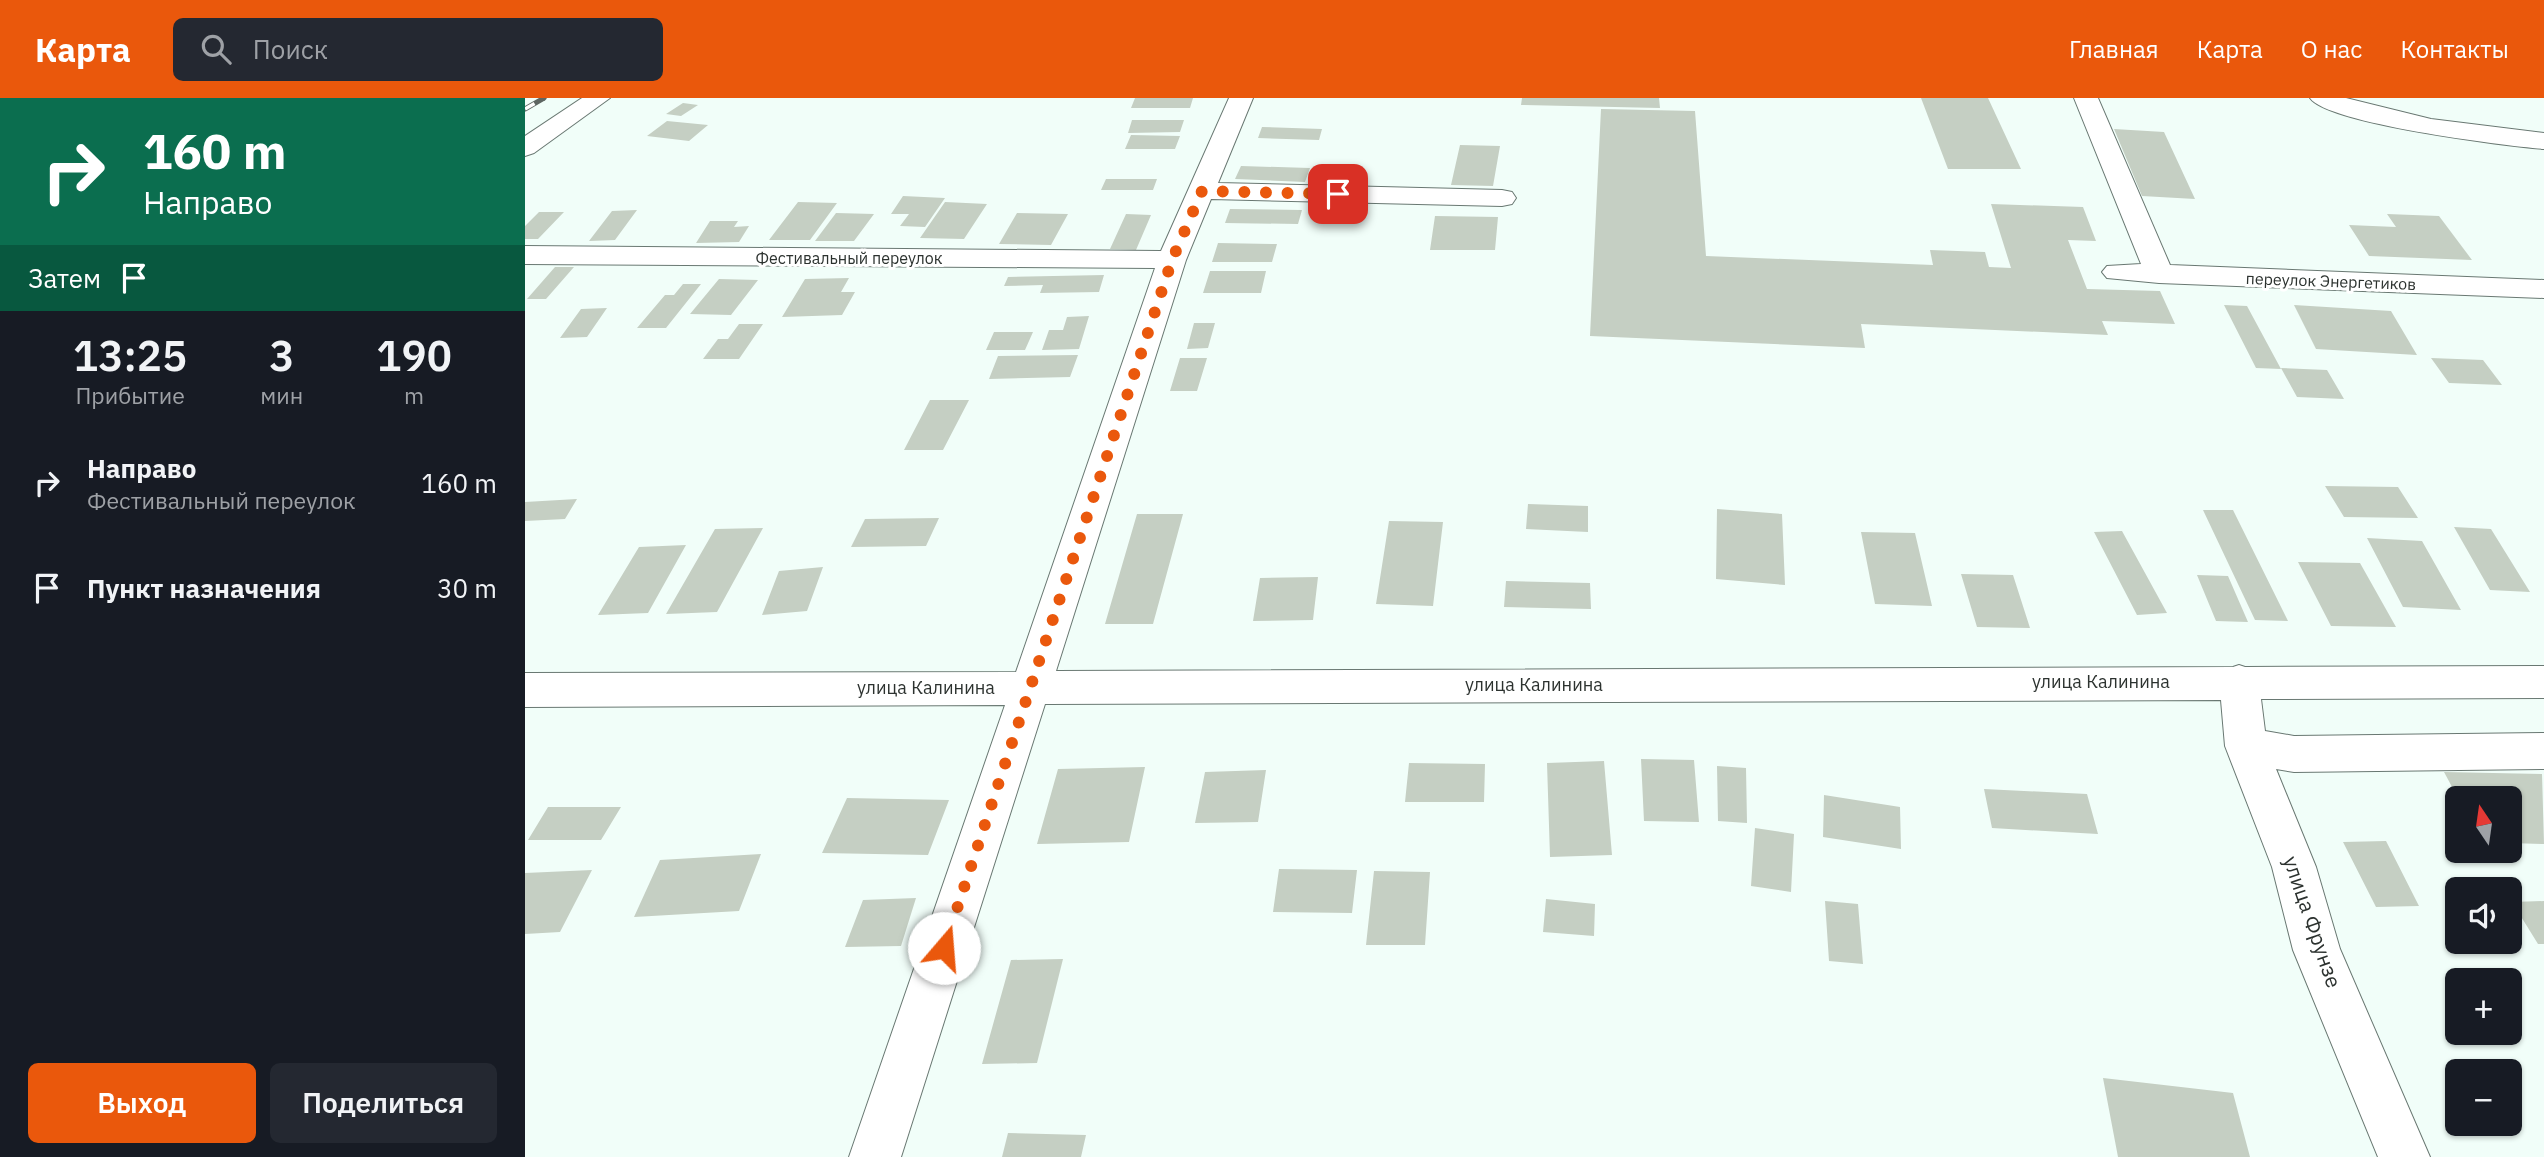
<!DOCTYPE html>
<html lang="ru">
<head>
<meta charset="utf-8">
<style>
  :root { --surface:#171b24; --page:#242831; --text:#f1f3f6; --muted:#9ea1a6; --accent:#ea580c }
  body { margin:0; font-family:"IBM Plex Sans",sans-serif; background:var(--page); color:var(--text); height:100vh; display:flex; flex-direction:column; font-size:26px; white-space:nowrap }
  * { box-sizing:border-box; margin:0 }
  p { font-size:23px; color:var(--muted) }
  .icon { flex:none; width:38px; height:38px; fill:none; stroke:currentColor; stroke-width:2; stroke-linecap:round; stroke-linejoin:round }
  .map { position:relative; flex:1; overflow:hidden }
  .drawer { display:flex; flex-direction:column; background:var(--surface); width:525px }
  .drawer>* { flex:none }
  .hud { background:#0b6e4f; color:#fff; overflow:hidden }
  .needle { width:46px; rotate:347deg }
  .buttons { position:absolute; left:1920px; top:688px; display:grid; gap:14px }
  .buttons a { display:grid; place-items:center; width:77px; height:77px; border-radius:10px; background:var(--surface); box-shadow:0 2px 5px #0004; font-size:35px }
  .pin { position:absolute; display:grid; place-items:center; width:60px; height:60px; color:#fff; margin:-30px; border-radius:14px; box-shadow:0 4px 10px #0006 }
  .me { position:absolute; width:77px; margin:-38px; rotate:18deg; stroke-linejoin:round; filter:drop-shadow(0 0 5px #0008) }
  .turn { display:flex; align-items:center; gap:24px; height:147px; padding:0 28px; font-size:32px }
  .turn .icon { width:91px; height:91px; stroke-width:2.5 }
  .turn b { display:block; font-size:49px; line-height:60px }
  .then { display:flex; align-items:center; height:66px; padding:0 28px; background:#0003; gap:14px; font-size:26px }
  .eta { display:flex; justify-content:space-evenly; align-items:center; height:119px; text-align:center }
  .eta b { font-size:42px; font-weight:600; line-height:49px }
  .button { display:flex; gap:14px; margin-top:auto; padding:14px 28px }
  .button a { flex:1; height:80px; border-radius:10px; background:var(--accent); color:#fff; font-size:28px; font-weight:600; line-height:80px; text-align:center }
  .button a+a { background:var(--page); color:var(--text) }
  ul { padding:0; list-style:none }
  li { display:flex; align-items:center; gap:21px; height:105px; padding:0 28px }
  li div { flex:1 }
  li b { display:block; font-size:26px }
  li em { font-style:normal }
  header { display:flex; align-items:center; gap:42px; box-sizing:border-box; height:98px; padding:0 35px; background:var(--accent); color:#fff }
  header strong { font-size:33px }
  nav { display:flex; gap:38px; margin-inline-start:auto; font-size:24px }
  .search { width:490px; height:63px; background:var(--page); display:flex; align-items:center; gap:18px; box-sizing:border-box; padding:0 24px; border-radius:10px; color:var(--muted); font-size:26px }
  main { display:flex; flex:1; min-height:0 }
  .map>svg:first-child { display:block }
  .building { fill:#c5cfc3 }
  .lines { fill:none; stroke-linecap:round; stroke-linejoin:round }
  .minor-casing { stroke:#697872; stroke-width:2 }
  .minor { fill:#fff; fill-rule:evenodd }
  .rail-casing { stroke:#5e6662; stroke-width:5 }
  .rail { stroke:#fff; stroke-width:3.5; stroke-dasharray:11; stroke-linecap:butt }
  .route { stroke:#ea580c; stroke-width:12; stroke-dasharray:0 21.6 }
  .labels { text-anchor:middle; stroke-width:6; stroke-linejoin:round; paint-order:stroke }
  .far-street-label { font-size:16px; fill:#2c322f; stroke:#fff }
  .street-label { font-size:18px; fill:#2c322f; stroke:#fff }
  .near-street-label { font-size:21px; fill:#2c322f; stroke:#fff }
</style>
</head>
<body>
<header>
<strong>Карта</strong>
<div class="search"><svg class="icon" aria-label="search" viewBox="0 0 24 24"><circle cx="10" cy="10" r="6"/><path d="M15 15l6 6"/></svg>Поиск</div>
<nav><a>Главная</a><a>Карта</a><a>О нас</a><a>Контакты</a></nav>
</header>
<main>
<section class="drawer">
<div class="hud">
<div class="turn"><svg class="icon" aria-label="right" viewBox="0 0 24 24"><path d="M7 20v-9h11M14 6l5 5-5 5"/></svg><div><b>160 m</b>Направо</div></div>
<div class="then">Затем<svg class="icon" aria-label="arrive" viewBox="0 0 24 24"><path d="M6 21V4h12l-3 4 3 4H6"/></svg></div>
</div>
<div class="eta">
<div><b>13:25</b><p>Прибытие</p></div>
<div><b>3</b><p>мин</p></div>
<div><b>190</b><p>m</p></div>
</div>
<ul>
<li><svg class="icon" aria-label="right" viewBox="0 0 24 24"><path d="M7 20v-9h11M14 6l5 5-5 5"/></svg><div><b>Направо</b><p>Фестивальный переулок</p></div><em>160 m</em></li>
<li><svg class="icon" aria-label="arrive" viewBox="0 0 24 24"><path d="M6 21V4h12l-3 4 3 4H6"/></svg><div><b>Пункт назначения</b></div><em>30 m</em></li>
</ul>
<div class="button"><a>Выход</a><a>Поделиться</a></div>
</section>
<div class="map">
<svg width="2019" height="1059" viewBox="0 0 2019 1059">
  <rect width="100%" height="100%" fill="#f1fef9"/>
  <!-- building -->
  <path class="building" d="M610 0H668L665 10H606Z
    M997 0H1134L1135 10 996 7Z
    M1396 0H1463L1496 71H1423Z
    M158 5 173 7 156 18 141 16Z
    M1076 11 1170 13 1181 158 1408 167 1405 152 1460 154 1464 169 1486 170 1466 106 1558 109 1571 143 1543 142 1562 191 1635 193 1650 226 1577 223 1583 237 1336 226 1340 250 1065 238Z
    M607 22H659L655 34 603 35Z
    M142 23 183 27 164 43 122 38Z
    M737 29 797 31 794 42 733 40Z
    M1589 31 1639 34 1670 101 1617 98Z
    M606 37 655 38 650 51H600Z
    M935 47 975 48 968 88 926 87Z
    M716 68 785 70 780 84 710 81Z
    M581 81H632L628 92H576Z
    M378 98 420 100 400 129 375 128 384 116H366Z
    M273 104 312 105 285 142H244Z
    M420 104 462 106 439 141 395 140Z
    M705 111 777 112 773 126 700 125Z
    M112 112 90 142 64 143 87 113Z
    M14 114H39L13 141H0V128Z
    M311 115 349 116 329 143H290Z
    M492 115 543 116 526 147 474 146Z
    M601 116 626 117 611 152 585 151Z
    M1862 116 1914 118 1947 162 1844 158 1824 127 1871 129Z
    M910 118 973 119 970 152H905Z
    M185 123H213L209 129 224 128 214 144 171 145Z
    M693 145 752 146 747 164H687Z
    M30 169H49L21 201H2Z
    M685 173H741L736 195H678Z
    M579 177 574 194 515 195 518 187 479 188 483 179Z
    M324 180 316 194H330L317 217 257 219 280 181Z
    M194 181 233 182 206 217 165 216Z
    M158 186H176L141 230H112L140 197H149Z
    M1699 207 1722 208 1756 271 1731 270Z
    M1769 207 1866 213 1892 257 1791 251Z
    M82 210 62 239 35 240 56 211Z
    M564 218 554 251 517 252 524 232H538L542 219Z
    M669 225H690L683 250 662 251Z
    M214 226H238L214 261H178L193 241H203Z
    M469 234H508L500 252H461Z
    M553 257 545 279 464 281 473 258Z
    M655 260H682L672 293H645Z
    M1906 260 1958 262 1977 287 1924 285Z
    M1756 270 1802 272 1819 301 1772 299Z
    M405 302H444L418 352H379Z
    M1800 388 1873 389 1893 420 1819 419Z
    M52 401 40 421 0 423V404Z
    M1003 406 1063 408V434L1001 431Z
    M1192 411 1257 416 1260 487 1191 481Z
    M1678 412H1708L1763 523 1730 522Z
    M612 416H658L628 526H580Z
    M414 420 401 448 326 449 340 421Z
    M864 423 918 424 908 508 851 506Z
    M1929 429 1966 431 2005 494 1965 492Z
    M238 430 192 514 141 516 190 431Z
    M1597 433 1642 515 1612 517 1569 434Z
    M1336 434 1390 435 1407 508 1350 506Z
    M1842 440 1897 443 1936 512 1878 509Z
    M161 447 123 515 73 517 114 449Z
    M1773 464 1835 465 1871 529 1806 528Z
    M298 469 282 513 237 517 254 473Z
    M1436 476 1488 477 1505 530 1452 529Z
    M1672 477 1703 478 1723 524 1691 523Z
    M793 479 788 522 728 523 735 480Z
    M981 483 1065 485 1066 511 979 509Z
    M1116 661 1169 662 1174 724 1119 723Z
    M1079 663 1087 757 1025 759 1022 665Z
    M884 665 960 666 959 704H880Z
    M1192 668 1221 670 1222 725 1193 723Z
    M620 669 604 744 512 746 533 671Z
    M741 672 733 724 670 725 680 674Z
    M1919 674 2017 676 2019 746 1984 745V700H1933Z
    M1459 691 1562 696 1573 736 1467 730Z
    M1299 697 1375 709 1376 751 1298 739Z
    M322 700 424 702 403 757 297 755Z
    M23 709H96L76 742H3Z
    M1230 730 1269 736 1266 794 1226 788Z
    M1861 743 1894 808 1851 809 1818 744Z
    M236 756 214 813 109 819 135 762Z
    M754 771 832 772 827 815 748 814Z
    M67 772 35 834 0 836V775Z
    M849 773 905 774 900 847H841Z
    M391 800 376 848 320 849 338 802Z
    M1021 801 1070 806 1069 838 1018 834Z
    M1300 803 1333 806 1338 866 1304 863Z
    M2019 803V846H2013L1987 804Z
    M538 861 512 965 457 966 486 862Z
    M1578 980 1708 995 1725 1059H1593Z
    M483 1035 561 1037 556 1059H477Z"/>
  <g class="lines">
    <!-- minor casing -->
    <g class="minor-casing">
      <path id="minor" d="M57 0H85L9 55 0 58V38Z
        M704 0H728L693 85 977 92 987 94 991 100 987 106 977 108 686 101 661 162 531 573 1708 569 1714 567 1720 569 2019 568V600L1736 601 1740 633 1769 638 2019 635V671L1769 674 1751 671 1791 769 1815 851 1905 1059H1853L1768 852 1747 769 1700 648 1696 602 520 606 376 1059H324L480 607 0 609V575L491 574 630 170 0 166V148L636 153Z
        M1549 0H1573L1645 167 2019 182V200L1634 185 1582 180 1577 174 1582 168 1616 166Z
        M1785 0H1821L1906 21 2019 35V51C1982 48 1803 26 1785 0Z"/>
    </g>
    <!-- minor -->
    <use href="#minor" class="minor"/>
    <!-- rail casing -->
    <g class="rail-casing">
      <path id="rail" d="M0 11 19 0"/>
    </g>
    <!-- rail -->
    <use href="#rail" class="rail"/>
  </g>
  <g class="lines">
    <!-- route -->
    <path class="route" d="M419 850 647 162 677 93 813 96"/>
  </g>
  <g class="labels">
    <!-- far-street labels -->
    <g class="far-street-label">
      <text x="324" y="166">Фестивальный переулок</text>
      <text transform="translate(1806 183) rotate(2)" y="6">переулок Энергетиков</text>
    </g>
    <!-- street labels -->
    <g class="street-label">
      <text x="1576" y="590">улица Калинина</text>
      <text x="1009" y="593">улица Калинина</text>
      <text x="401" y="596">улица Калинина</text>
    </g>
    <!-- near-street labels -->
    <g class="near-street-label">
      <text transform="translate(1787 824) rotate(71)" y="7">улица Фрунзе</text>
    </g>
  </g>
</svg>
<div class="buttons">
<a><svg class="needle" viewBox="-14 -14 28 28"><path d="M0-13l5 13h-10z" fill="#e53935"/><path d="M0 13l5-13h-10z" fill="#9ea1a6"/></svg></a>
<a><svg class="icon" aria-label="sound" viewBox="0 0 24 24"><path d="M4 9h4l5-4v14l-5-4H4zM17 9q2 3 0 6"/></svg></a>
<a>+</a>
<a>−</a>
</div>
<div class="pin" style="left:813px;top:96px;background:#d93025"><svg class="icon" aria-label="arrive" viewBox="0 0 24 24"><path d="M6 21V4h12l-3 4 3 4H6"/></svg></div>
<svg class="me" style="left:419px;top:850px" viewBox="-20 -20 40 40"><circle r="19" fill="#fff"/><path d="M0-13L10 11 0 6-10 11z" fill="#ea580c"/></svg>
</div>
</main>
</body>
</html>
